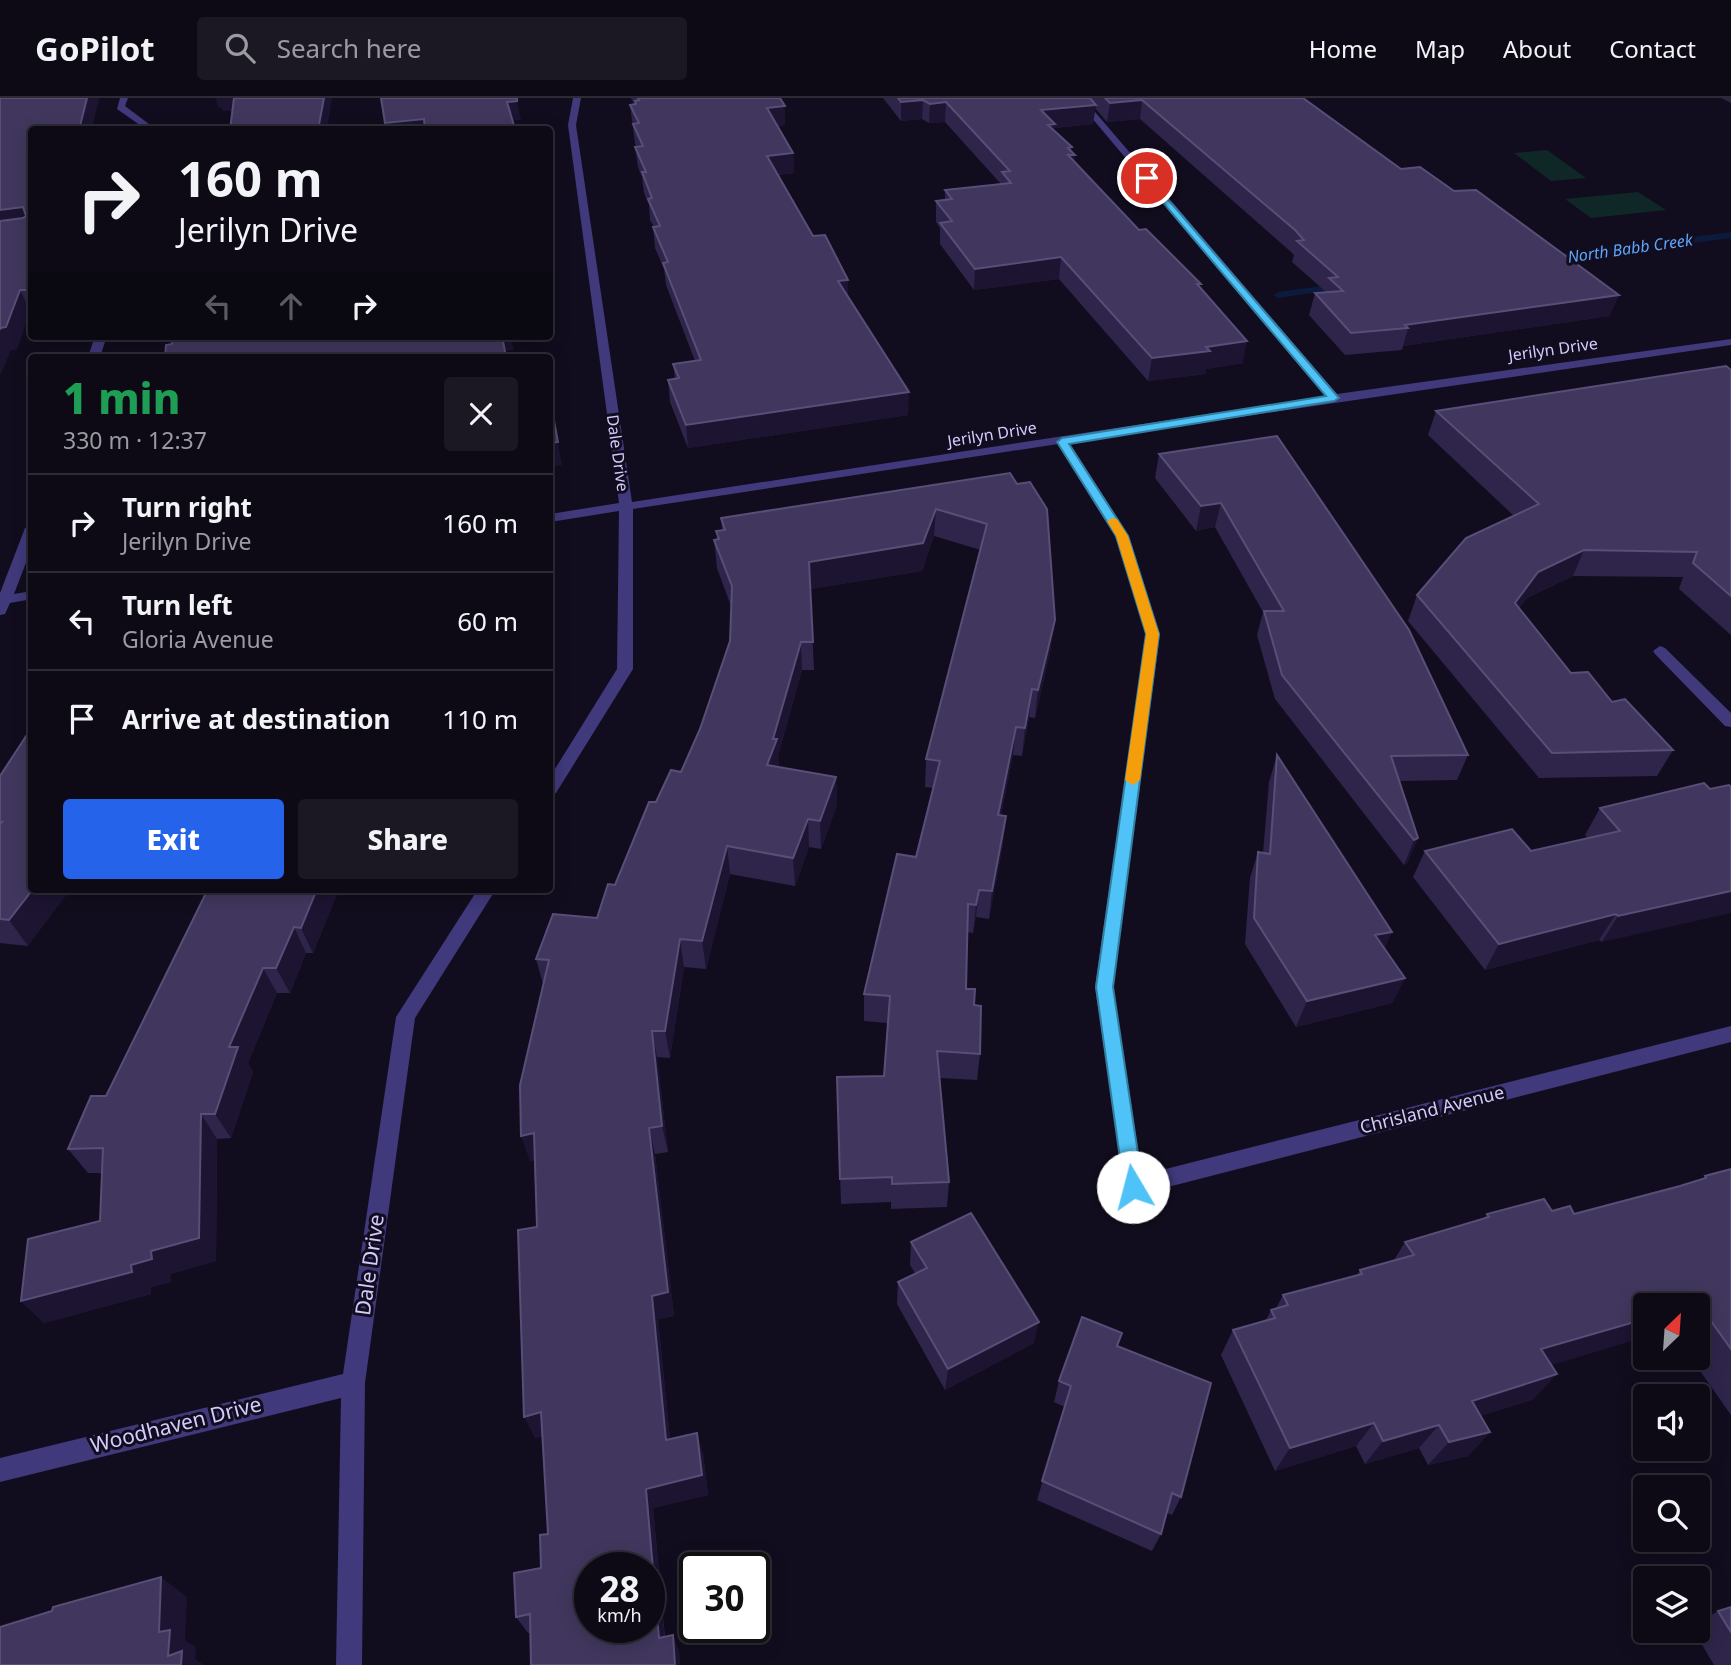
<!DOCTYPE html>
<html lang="en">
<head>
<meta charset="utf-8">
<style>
  :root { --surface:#0d0a16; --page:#1b1823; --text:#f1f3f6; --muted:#9a9aa1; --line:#2d2b35; --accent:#2563eb }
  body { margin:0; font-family:"Noto Sans",sans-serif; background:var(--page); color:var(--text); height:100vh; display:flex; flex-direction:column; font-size:26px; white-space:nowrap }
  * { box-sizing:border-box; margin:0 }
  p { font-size:23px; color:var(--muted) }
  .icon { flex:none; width:38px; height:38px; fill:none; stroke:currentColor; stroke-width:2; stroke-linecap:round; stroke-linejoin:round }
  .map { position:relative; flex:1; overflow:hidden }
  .panel { position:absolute; left:28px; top:256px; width:525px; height:539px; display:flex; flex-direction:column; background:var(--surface); border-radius:7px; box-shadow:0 4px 18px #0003,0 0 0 2px var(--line) }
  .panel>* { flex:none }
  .guide { position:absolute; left:28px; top:28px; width:525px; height:214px; border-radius:7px; box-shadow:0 4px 18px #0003,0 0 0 2px var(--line); background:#0d0a16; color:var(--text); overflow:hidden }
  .needle { width:46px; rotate:25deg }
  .tools { position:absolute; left:1633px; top:1195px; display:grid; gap:14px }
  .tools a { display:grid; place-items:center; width:77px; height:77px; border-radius:7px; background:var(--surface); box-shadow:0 4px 18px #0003,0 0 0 2px var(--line); font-size:35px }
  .speed { position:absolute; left:574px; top:1454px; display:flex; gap:14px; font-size:35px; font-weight:700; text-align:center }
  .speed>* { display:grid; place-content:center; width:91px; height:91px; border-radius:50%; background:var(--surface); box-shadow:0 4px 18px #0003,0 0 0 2px var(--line); line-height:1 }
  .speed small { font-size:18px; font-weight:400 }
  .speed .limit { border:4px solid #111; border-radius:10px; background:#fff; color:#111 }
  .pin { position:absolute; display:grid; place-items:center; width:60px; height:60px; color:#fff; margin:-30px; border:4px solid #fff; border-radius:50%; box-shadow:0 2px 7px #0007 }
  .me { position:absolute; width:77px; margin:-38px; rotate:352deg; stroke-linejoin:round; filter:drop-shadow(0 0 5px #0008) }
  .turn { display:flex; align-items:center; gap:24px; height:147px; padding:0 35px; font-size:32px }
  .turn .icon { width:91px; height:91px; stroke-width:2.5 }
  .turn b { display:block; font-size:49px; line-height:60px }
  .lanes { display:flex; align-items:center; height:66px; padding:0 35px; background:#0003; justify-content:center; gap:35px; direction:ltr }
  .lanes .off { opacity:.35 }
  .round { display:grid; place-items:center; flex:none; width:74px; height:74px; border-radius:7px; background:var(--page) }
  .overview { display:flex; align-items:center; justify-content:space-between; height:119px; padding:0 35px }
  h1 { font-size:42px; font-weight:800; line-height:52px; color:#1e9e55 }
  .action { display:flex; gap:14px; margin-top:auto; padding:14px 35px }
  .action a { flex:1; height:80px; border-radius:7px; background:var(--accent); color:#fff; font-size:28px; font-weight:800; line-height:80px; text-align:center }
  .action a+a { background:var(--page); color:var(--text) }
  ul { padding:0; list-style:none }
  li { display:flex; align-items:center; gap:21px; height:98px; padding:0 35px; border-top:2px solid var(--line) }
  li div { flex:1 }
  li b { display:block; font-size:26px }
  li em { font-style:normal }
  header { display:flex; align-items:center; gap:42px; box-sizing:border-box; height:98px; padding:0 35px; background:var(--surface); border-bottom:2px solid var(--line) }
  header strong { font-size:33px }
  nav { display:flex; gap:38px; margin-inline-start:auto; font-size:24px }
  .search { width:490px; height:63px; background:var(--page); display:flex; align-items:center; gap:18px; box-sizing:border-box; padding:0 24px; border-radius:7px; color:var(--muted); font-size:26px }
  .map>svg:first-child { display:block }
  .green { fill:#102727 }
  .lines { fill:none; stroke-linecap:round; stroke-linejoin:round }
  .stream { fill:#0c1b3d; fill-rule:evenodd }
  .minor { fill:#40397b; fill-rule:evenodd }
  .wall { fill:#2f254b }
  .shaded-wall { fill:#1c1431 }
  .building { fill:#41375e; stroke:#584e77; stroke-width:2; fill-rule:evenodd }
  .route { fill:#4fc3f7; stroke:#337fa1; stroke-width:2 }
  .slow { fill:#f59e0b }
  .labels { text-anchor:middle; stroke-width:6; stroke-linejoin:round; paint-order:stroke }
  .far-water-label { font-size:16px; font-style:italic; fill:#5da6fa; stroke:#110d1e }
  .far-street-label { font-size:16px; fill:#d4cbfd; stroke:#110d1e }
  .street-label { font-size:18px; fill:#d4cbfd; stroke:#110d1e }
  .near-street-label { font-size:21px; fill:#d4cbfd; stroke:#110d1e }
</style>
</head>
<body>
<header>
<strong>GoPilot</strong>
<div class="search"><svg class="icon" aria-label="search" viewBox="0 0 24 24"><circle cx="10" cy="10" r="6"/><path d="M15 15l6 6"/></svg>Search here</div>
<nav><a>Home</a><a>Map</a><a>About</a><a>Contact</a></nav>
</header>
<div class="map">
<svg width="1731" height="1567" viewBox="0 0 1731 1567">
  <rect width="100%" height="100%" fill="#110d1e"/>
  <!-- green -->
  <path class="green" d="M1547 52 1586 80 1551 83 1514 55Z
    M1638 94 1666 112 1591 120 1565 101Z"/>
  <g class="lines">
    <!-- stream -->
    <path class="stream" d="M1731 134V140L1546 164 1541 161 1546 158Z
      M1343 185 1348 188 1346 190 1278 200 1273 197 1278 194Z"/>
    <!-- minor -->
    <path class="minor" d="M120 0H128L125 8 157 32H147L117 11Z
      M573 0H581L576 27 632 404 1326 298 1075 0H1083L1337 296 1731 241V247L1069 344 1129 438 1160 536 1113 889 1142 1077 1731 928V944L1133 1098 1126 1096 1095 889 1146 536 1115 438 1058 346 633 411V571L556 695 550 697V679L617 571 619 413 550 424V416L619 405 568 27Z
      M95 238H107L100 259H88Z
      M32 426V449L14 496 32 493V501L10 505 5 516 0 517V495L25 430Z
      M1660 548 1665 550 1731 615V629L1725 628 1655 556 1653 553Z
      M478 791H496L415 920 365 1285 362 1567H336L341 1300 0 1384V1360L343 1276 396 919Z"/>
  </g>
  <!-- wall -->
  <path class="wall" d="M0 0H99L91 32H32V213H30L17 251 11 252Z
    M631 0H780L785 8V27L777 28 793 55 794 75 778 77 813 138 848 182V198L908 317 688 350 670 304 668 282 675 281 673 266 695 263 666 187 664 171 655 150 653 129H654L650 122 649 107 644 95 642 79 638 69 635 49H636L635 45 630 7 634 6Z
    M883 0H1303L1401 71 1454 93 1619 197 1609 218 1403 248 1402 252 1345 257 1309 217 1315 195 1326 194 1292 164 1294 157 1290 153 1140 21 1107 24 1095 10 1093 26 1054 30V32L1072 54 1074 63 1139 132 1200 190 1243 265 1206 271 1205 276 1148 283 1059 181 974 192 940 146V130L936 124V103L945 102V92L1001 86 945 24 929 25 922 21 901 23Z
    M1721 0H1731V5Z
    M1731 272V537L1679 491 1683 479 1573 478 1527 500 1519 510 1571 575 1612 604 1673 652 1657 678 1539 680 1408 523 1417 497 1514 418 1428 337 1436 313Z
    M1277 338 1468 657 1457 682 1399 683 1418 740 1407 765 1404 767 1275 601 1257 537 1263 514 1215 429 1196 433 1155 380 1159 356Z
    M1010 375 1051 550 1035 620 1029 619 1022 658 1013 657 1001 717 1006 718 1003 746 989 821 976 819 973 835 967 834 966 891 974 907 980 956 977 982 940 980 949 1084 947 1109 891 1111V1104L841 1106 837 979 884 978 888 925 864 923V896L916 759 933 690 925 689 926 661 981 452 934 438 922 473 810 491 814 572H802L778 658 779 669 836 679 837 707 821 751 809 749 795 788 730 776 706 871 684 869 670 960 657 959 668 1054 655 1056 674 1218 658 1221 670 1341 703 1355 708 1397 653 1410 665 1539 679 1553 680 1567H531V1535H528L516 1519 541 1470 548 1436 543 1338 535 1340 537 1129 534 1062 530 1063 543 886 536 861 597 820 615 787 656 704 681 674 700 631 730 543 731 508 717 470 714 442 717 441 716 433H722L721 420Z
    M1277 657 1385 851 1405 880 1392 905 1296 929 1245 846 1250 780 1258 754 1263 755 1269 684Z
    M0 678 28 848 0 845Z
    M1704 685 1602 844 1599 842 1485 872 1413 779 1425 753H1531L1588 740 1585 737 1600 710Z
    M208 791H339L313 855H306L290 895H277L248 965 253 974 231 1040 217 1041 216 1163 170 1176 171 1184 151 1189V1196L44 1225 21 1203 100 1123 102 1075H88L68 1051 106 998Z
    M1731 1071V1317L1691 1260H1698V1208H1645L1551 1267 1534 1301 1480 1318 1490 1334 1468 1358 1428 1367 1419 1350 1365 1366 1356 1348 1275 1373 1221 1257 1233 1232 1266 1222 1271 1212 1276 1210 1283 1197 1357 1177 1360 1172 1394 1162 1405 1144 1484 1121 1487 1116 1552 1113 1574 1116 1680 1088 1702 1082 1705 1078Z
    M911 1144 1034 1245 945 1292 897 1206 898 1184 915 1175 910 1167Z
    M1117 1248 1181 1399 1172 1417 1167 1415 1161 1436 1152 1453 1037 1402 1065 1309 1054 1304 1059 1283Z
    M1731 1509V1567H1714L1694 1533H1698V1525L1718 1513Z"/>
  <!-- shaded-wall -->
  <path class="shaded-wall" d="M87 0H99L91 32H79Z
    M215 0H238L241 12 223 13 222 10H219Z
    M324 0H332L327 32H318Z
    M923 2 922 21 901 23V4Z
    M1142 2 1140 21 1107 24 1110 5Z
    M517 3 521 22H511L507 4Z
    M946 4 945 24 929 25 930 6Z
    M1096 7 1093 26 1054 30 1053 46 1041 12Z
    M785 8V27L768 29 767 10Z
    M424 21 426 32H386L385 25Z
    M1072 49 1071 57H1075L1073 77 1068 50Z
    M793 55 794 75 768 78 767 58Z
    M23 109 32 129 0 134V112Z
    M1061 159 1059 181 974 192 975 171Z
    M32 180V204L26 192Z
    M848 182V204L838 183Z
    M20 192 30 213 17 251 11 252 0 278V231Z
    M1619 197 1609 218 1403 248 1408 230 1405 227Z
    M502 238H511L514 252 505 253 506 259Z
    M1247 243 1243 265 1206 271 1205 276 1148 283 1152 260Z
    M909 294 908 317 688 350 686 327Z
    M558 344 562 367 550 369V345Z
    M1221 405 1215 429 1196 433 1201 408Z
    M936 411 934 438 922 473 810 491 809 464Z
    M1584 452 1573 478 1527 500 1504 531 1515 505 1538 474Z
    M1055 522 1051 550 1035 620 1038 592Z
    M801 544 802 572 778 658 779 670 767 667 773 641Z
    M1032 591 1029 619 1022 658 1025 630Z
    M1016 629 1013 657 997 736 1000 708Z
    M836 679 837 707 821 751 820 723Z
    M1006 718 1003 746 989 821 992 793Z
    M808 721 809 749 795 788 793 760Z
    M1418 740 1407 765 1404 767 1414 742Z
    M727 748 730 776 706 871 702 843Z
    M33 791H71L28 848 9 822Z
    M317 791H339L313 855 301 830Z
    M979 792 976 819 973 835 976 807Z
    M1731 793V815L1602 844 1618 818Z
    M1616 816 1599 842 1485 872 1499 846Z
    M294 829 306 855 290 895 276 870Z
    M1392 834 1381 860 1375 837Z
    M680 841 684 869 670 960 665 933Z
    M263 870 277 895 248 965 253 974 231 1040 215 1016 229 949Z
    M1405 880 1392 905 1296 929 1307 903Z
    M652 933 657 959 668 1054 662 1028Z
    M201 1016 217 1041 216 1163 170 1176 171 1184 151 1189V1196L44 1225 21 1203 131 1167 151 1153Z
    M649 1030 655 1056 674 1218 658 1221 672 1362 666 1342 652 1198Z
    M534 1035 542 1060 530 1063 521 1038Z
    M1645 1221V1239L1519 1277 1541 1251Z
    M1039 1224 1034 1245 945 1292 948 1271Z
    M1557 1276 1534 1301 1451 1327 1472 1303Z
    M541 1314 551 1336 535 1340 524 1319Z
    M1374 1325 1356 1348 1275 1373 1290 1350Z
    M1439 1327 1419 1350 1365 1366 1383 1343Z
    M1490 1334 1468 1358 1428 1367 1449 1344Z
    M697 1335 703 1355 708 1397 653 1410 666 1556 659 1540 646 1391Z
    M161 1479 187 1499 185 1542 196 1549 195 1561 204 1567H181L168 1558 159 1534Z
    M673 1537 679 1553 680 1567H675Z"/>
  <!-- building -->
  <path class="building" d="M0 0H87L79 32H32V180L26 192H20L6 229 1 230 0 231V123L23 120 26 118 23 109 0 112Z
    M234 0H324L318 32H230Z
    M381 0H517V3L507 4 515 31 425 32 424 21 385 25Z
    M638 0H780L785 8 767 10 793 55 767 58 813 138 825 137 848 182 838 183 909 294 686 327 668 282 679 280 673 266 701 262 663 165 668 164 653 129 660 128 648 101 652 100 642 74H646L635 49 643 48 633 26 639 25 630 7 636 6 635 3 639 2Z
    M898 0H1090L1096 7 1041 12 1055 26 1048 27 1072 49 1068 50 1075 57H1068L1139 132 1146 131 1201 186H1197L1247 243 1206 249 1210 253 1152 260 1061 159 975 171 940 125 952 123 936 103 952 101 945 92 1011 85 1002 74 1010 73 946 4 930 6 923 2 901 4Z
    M1105 0H1303L1401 71 1420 69 1454 93 1476 92 1619 197 1405 227 1408 230 1351 235 1315 195 1343 193 1329 180 1338 179 1297 143 1304 142 1295 132 1142 2 1110 5Z
    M173 238H502L506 259H165L166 247 172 246Z
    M1726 268 1731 272V498L1693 465 1697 454 1584 452 1538 474 1515 505 1571 575 1588 574 1612 604 1625 601 1673 652 1552 655 1417 497 1466 440 1539 406 1436 313Z
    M550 302 558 344 550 345Z
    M1277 338 1409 532 1468 657 1391 658 1418 740 1414 742 1282 577 1264 513H1284L1221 405 1201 408 1159 356Z
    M1010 375 1017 386 1030 384 1047 411 1055 522 1038 592 1032 591 1025 630 1016 629 1000 708 998 717 1006 718 992 793 979 792 976 807 968 806 966 891H975L974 907 981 908 980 956 937 953 949 1084 892 1086V1079L840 1081 837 979 884 978 890 898 864 896 897 756 916 759 940 663 926 661 987 426 936 411 923 445 809 464 813 544H801L773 641H777L767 667 836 679 820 723 808 721 793 760 727 748 702 843 680 841 665 933H652L662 1028 649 1030 668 1194 652 1198 666 1342 697 1335 702 1377 646 1391 659 1540 673 1537 675 1567H531L530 1516 516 1519 514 1475 541 1470 540 1437 548 1436 541 1314 524 1319 518 1132 537 1129 534 1035 521 1038 520 987 549 862 536 861 553 816 597 820 608 786 615 787 649 704H656L671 672 681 674 700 631 730 543 732 488 714 442 719 441 716 433 725 432 721 420ZM590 1470H649V1530H590Z
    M32 629V791H33L9 822 0 821V726L2 724H0V678Z
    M1277 657 1392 834 1375 837 1405 880 1307 903 1254 820 1258 754 1270 756Z
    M1704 685 1710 691 1729 687 1731 689V793L1618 818 1616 816 1499 846 1425 753 1512 731 1531 753 1620 733 1600 710Z
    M208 791H317L301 830 294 829 276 870H263L229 949H238L215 1016H201L199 1140 151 1153 152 1161 131 1167 132 1174 21 1203 28 1141 100 1123 103 1050 68 1051 91 998H106Z
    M1731 1071V1251L1698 1205 1691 1208H1645V1221L1541 1251 1557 1276 1472 1303 1490 1334 1449 1344 1439 1327 1383 1343 1374 1325 1290 1350 1233 1232 1275 1220 1271 1212 1288 1207 1283 1197 1362 1176 1360 1172 1414 1157 1405 1144 1489 1119 1487 1116 1544 1101 1552 1113 1570 1108 1574 1116 1680 1088 1706 1080 1705 1078Z
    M971 1115 1039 1224 948 1271 898 1184 927 1170 911 1144Z
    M1082 1219 1122 1235 1117 1248 1211 1285 1181 1399 1172 1395 1161 1436 1042 1383 1071 1288 1059 1283Z
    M161 1479 159 1534 170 1532 168 1558 182 1553 181 1567H0V1529L52 1513 53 1509Z
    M1731 1509V1534L1718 1513Z"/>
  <!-- route -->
  <path class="route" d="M1147 77 1339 300 1334 303 1069 346 1128 438 1159 536 1113 889 1143 1089 1140 1095 1133 1098 1127 1095 1124 1089 1096 889 1146 536 1116 438 1057 344 1062 340 1326 298 1144 82Z"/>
  <!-- slow -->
  <path class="slow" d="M1113 420 1117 421 1128 438 1159 536 1140 682 1133 687 1125 682 1146 536 1116 438 1107 423Z"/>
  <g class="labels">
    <!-- far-water labels -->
    <g class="far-water-label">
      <text transform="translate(1630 150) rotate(-8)" y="6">North Babb Creek</text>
    </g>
    <!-- far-street labels -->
    <g class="far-street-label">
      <text transform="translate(1553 251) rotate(-8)" y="6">Jerilyn Drive</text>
      <text transform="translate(992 336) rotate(-9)" y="6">Jerilyn Drive</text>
      <text transform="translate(618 355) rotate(82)" y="6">Dale Drive</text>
    </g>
    <!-- street labels -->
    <g class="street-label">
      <text transform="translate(1432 1012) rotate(-14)" y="6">Chrisland Avenue</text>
    </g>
    <!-- near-street labels -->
    <g class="near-street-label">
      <text transform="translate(370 1167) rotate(-82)" y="7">Dale Drive</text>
      <text transform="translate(176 1327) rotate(-14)" y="7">Woodhaven Drive</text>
    </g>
  </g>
</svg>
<div class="tools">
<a><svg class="needle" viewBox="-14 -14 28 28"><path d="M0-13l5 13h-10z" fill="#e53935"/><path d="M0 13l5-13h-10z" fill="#9a9aa1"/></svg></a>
<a><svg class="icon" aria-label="sound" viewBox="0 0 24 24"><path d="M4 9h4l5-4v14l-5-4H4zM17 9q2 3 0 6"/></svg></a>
<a><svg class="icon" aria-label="search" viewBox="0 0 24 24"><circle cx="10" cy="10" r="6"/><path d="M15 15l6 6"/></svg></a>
<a><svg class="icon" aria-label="layers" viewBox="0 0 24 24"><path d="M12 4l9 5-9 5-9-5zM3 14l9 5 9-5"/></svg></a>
</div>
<div class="speed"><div>28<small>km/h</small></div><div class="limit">30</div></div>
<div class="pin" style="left:1147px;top:80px;background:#d93025"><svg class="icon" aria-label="arrive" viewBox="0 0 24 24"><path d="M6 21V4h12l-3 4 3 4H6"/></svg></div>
<svg class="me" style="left:1133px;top:1089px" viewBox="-20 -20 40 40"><circle r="19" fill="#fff"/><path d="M0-13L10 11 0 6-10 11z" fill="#4fc3f7"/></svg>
<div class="guide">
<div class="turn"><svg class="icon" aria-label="right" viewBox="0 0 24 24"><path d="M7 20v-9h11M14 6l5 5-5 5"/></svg><div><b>160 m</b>Jerilyn Drive</div></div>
<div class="lanes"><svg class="icon off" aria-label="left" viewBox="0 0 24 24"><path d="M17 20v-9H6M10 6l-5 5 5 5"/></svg><svg class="icon off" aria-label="ahead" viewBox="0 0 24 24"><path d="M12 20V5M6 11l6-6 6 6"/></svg><svg class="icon" aria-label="right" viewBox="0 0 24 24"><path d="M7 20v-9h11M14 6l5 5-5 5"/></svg></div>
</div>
<section class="panel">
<div class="overview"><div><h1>1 min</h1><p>330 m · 12:37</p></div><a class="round"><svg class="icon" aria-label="close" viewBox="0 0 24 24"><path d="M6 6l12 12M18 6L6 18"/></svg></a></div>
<ul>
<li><svg class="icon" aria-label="right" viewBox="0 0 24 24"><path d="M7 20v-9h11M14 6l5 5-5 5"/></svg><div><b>Turn right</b><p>Jerilyn Drive</p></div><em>160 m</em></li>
<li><svg class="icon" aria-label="left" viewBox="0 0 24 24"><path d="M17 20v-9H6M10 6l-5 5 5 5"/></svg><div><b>Turn left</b><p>Gloria Avenue</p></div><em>60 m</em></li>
<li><svg class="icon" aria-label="arrive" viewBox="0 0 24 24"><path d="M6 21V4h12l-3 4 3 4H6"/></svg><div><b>Arrive at destination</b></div><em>110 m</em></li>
</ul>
<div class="action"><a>Exit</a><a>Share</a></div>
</section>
</div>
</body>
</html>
